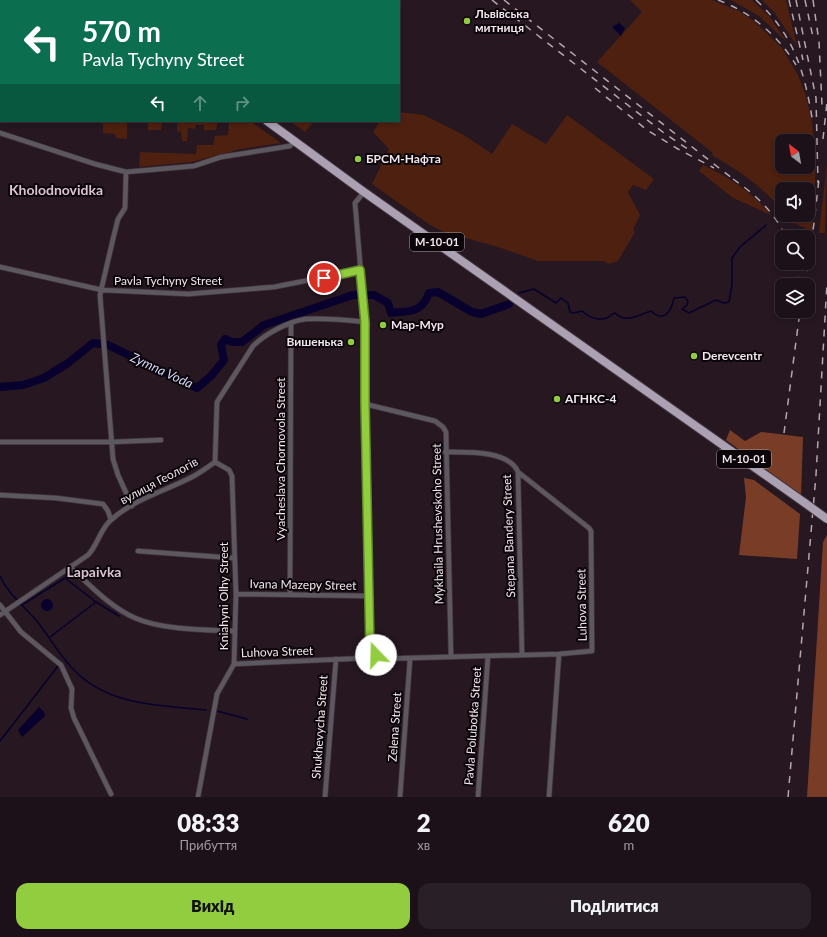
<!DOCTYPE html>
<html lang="uk">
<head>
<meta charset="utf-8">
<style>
  :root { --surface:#1c1119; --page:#291f26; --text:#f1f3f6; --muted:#a09da2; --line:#3a3138; --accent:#92cd3f }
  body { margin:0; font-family:Lato,sans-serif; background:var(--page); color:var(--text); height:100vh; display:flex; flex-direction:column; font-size:15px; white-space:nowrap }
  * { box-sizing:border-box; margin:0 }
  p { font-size:13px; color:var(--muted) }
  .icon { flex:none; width:22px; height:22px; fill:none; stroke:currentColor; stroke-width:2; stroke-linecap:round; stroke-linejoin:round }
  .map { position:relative; height:797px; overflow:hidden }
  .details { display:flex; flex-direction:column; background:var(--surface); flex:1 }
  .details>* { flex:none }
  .top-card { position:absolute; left:0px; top:0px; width:400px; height:122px; box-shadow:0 2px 6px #0003,0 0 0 1px var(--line); background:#0b6e4f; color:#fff; overflow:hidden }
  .needle { width:26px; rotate:329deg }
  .tools { position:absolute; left:775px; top:134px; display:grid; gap:8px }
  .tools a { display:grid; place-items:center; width:40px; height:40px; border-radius:8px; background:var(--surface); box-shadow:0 2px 6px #0003,0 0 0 1px var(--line); font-size:20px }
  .pin { position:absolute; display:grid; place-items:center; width:34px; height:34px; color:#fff; margin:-17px; border:2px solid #fff; border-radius:50%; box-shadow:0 1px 4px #0007 }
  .me { position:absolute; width:44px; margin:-22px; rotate:339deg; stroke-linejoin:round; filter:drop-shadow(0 0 3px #0008) }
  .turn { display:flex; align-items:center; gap:14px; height:84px; padding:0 16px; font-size:18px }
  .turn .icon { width:52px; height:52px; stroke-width:2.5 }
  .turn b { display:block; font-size:28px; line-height:34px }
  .lanes { display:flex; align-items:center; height:38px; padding:0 16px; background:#0003; justify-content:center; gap:20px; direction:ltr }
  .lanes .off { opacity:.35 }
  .eta { display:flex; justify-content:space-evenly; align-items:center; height:68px; text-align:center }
  .eta b { font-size:24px; font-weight:800; line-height:28px }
  .cta { display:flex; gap:8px; margin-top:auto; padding:8px 16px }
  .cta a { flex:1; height:46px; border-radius:12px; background:var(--accent); color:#111; font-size:16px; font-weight:800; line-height:46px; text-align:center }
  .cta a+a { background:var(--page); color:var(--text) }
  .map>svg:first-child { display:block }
  .green { fill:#4e200f; fill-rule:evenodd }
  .forest { fill:#793d27 }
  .water { fill:#08002d }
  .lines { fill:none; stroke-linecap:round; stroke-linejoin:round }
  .stream { stroke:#08002d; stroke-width:1.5 }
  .river { stroke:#08002d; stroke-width:8 }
  .minor-casing { stroke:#42343d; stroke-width:6 }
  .trunk-casing { stroke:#42343d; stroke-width:10 }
  .minor { stroke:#5d5860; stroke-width:4.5 }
  .trunk { stroke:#aba1b3; stroke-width:8 }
  .rail { stroke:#b4a8b0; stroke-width:1.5; stroke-dasharray:7 7; stroke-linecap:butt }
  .trunk-bridge-casing { stroke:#42343d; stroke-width:10; stroke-linecap:butt }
  .trunk-bridge { stroke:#aba1b3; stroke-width:8 }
  .route-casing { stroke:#5f8529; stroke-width:10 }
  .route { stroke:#92cd3f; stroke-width:7 }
  .poi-dot { fill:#92cd3f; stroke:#0b0509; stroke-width:1.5 }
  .labels { text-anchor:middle; stroke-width:4; stroke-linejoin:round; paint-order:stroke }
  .shield { fill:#0b0509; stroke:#aba2a8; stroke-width:1 }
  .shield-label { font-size:11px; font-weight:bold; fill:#f0e5ec }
  .poi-label { font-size:12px; font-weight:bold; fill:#f0e5ec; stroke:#0b0509; text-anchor:start }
  .street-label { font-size:12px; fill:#f0e5ec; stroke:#0b0509 }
  .water-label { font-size:13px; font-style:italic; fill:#d2d6f9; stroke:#0b0509 }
  .quarter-label { font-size:14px; font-weight:bold; fill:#d9c3d1; stroke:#0b0509 }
</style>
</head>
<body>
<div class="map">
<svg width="827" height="797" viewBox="0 0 827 797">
  <rect width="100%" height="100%" fill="#261721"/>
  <!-- green -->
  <path class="green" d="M115 0H297L298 1H117Z
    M630 0H712L739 11 755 22 782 48 798 75 806 96 812 122 816 165 812 231 789 221 785 215H808V189H782V211C763 187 741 172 715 157L712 155 713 153 597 62 642 12ZM782 141H808V167H782Z
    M731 0H752L769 16 787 42 759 16Z
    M762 0H786L797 46 774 12Z
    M399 112 424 115 464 135 492 154 512 124 546 144 567 115 654 179 646 190 633 185 628 192 640 215 633 230 635 232 618 261 609 264 603 261H538L498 247 444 232 430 225 372 184 389 149 373 132 380 121H399Z
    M103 121H127V139L116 138 115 134 103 133Z
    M148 121H162L161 130H148Z
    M177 121H222H218L216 130H204V125H196L195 129 188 128 187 141H182L181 132 177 131Z
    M229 121H250L281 143 241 149 192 162 139 167 140 152 196 154 197 145H213L215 136 228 135Z
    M290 121H314L305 132Z
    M827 163 825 233H819Z
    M703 165C728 177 754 193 771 215L733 198 699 171Z"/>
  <!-- forest -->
  <path class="forest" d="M730 430 745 441 761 432 803 437 801 495 726 440Z
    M744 478 754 480 800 514 797 559 739 555 746 497Z
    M827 535V797H807L823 542Z"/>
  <!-- water -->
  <path class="water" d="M619 23 625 28 621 36 612 27Z
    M41 605a6 6 0 1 1 12 0a6 6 0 1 1-12 0Z
    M39 707 44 712 45 716 22 737 18 730Z"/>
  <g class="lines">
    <!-- stream -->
    <path class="stream" d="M519 293 534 289 556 303 561 298 568 303 570 312 573 313 582 311C588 317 598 321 607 318 610 316 612 314 615 313 626 324 638 315 651 311 664 323 671 312 674 298L685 297 688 301 687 305 682 309 689 313 716 300 724 303 729 302 732 285V258L740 247 766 225
      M0 576C8 594 24 606 36 620 49 636 59 655 73 669 108 706 158 705 206 710
      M22 605 65 578 96 602 119 616
      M50 637 96 602
      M217 711 247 719
      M0 741 58 666"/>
    <!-- river -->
    <path class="river" d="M106 344 197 388 211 376 224 360 221 345 225 339 232 342H242L264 325 353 295H374L388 303 391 313C410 311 422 313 429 293L438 292 472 312 481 314 509 304
      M0 387 23 385 44 378 68 363 93 343 100 344"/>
    <!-- minor casing -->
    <g class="minor-casing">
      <path id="minor" d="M0 53V50
        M0 133 95 164 126 172 194 166 221 157 290 146 294 141
        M126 172 125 208 118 219 113 239 100 295 113 459 118 475 132 506
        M364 192 355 203 365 322V404L370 649
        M0 267 102 290 188 294 274 287 360 270
        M365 404 435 421 443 427 446 432 451 656
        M0 442H111L161 440
        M445 452C465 452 509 450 518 472L522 655
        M215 462 217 402 253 346C265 334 289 321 306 319 325 318 346 320 365 322
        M0 495 56 498 103 504 108 511 111 520
        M138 551 233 558
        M70 567C90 585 110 607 135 618 162 630 205 630 234 631
        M236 594 370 596
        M290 594 291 323
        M0 605 21 632 61 665 72 689 71 708 74 718 111 794
        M0 615 88 555C98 545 100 529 111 520 134 499 165 491 192 477 200 473 208 467 215 462
        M366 654a5 5 0 1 1 10 0a5 5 0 1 1-10 0Z
        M374 659 559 654 592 651 591 531 589 528 518 472
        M234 664 368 658
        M198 797 217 694 234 664 236 594 232 476 229 470 215 462
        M325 797 336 659
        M400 797 410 659
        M478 797 488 656
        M549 797 559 654"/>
    </g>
    <!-- trunk casing -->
    <g class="trunk-casing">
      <path id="trunk" d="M99 0 101 1
        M267 121 364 192 805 503"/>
    </g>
    <!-- minor -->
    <use href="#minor" class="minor"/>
    <!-- trunk -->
    <use href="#trunk" class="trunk"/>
    <!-- rail -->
    <path class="rail" d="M492 0 664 133 692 152
      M504 0 737 182
      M718 0C750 12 778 35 796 65
      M756 0C795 36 805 73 813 124
      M789 0 803 60
      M796 0 816 98 818 183
      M805 0 813 37
      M813 0 819 42 822 105
      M595 88 647 130 678 149 714 168
      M823 139 827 102
      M733 179C755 194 775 213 786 237
      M796 263 799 285
      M805 285 814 223 819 179
      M784 433 800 311
      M788 797 816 475 827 283"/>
    <!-- trunk-bridge casing -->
    <g class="trunk-bridge-casing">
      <path id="trunk-bridge" d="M805 503 827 519"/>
    </g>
    <!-- trunk-bridge -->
    <use href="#trunk-bridge" class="trunk-bridge"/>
  </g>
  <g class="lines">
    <!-- route casing -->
    <g class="route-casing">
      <path id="route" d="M324 278 360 270 365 322V404L370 649 376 651V655"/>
    </g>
    <!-- route -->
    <use href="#route" class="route"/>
  </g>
  <!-- markers -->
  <g class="poi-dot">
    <circle cx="467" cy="21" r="4"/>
    <circle cx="358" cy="159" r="4"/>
    <circle cx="383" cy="325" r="4"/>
    <circle cx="351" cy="342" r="4"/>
    <circle cx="694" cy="356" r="4"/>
    <circle cx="557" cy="399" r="4"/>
  </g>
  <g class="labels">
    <!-- shield labels -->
    <g class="shield">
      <rect x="410" y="233" width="54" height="18" rx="3"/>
      <rect x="717" y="450" width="54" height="18" rx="3"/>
    </g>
    <g class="shield-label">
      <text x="437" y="246">М-10-01</text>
      <text x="744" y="463">М-10-01</text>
    </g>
    <!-- poi labels -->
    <g class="poi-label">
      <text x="475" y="18">Львівська<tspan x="475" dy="14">митниця</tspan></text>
      <text x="366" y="163">БРСМ-Нафта</text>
      <text x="391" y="329">Мар-Мур</text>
      <text x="343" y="346" text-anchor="end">Вишенька</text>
      <text x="702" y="360">Derevcentr</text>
      <text x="565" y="403">АГНКС-4</text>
    </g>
    <!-- street labels -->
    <g class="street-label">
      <text x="168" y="285">Pavla Tychyny Street</text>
      <text transform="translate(281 459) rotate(-90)" y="4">Vyacheslava Chornovola Street</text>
      <text transform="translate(159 481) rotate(-28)" y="4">вулиця Геологів</text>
      <text transform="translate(438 524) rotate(-91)" y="4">Mykhaila Hrushevskoho Street</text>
      <text transform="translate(509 536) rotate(-92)" y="4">Stepana Bandery Street</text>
      <text transform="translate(303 585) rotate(1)" y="4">Ivana Mazepy Street</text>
      <text transform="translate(224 596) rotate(-90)" y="4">Kniahyni Olhy Street</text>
      <text transform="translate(582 605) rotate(-91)" y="4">Luhova Street</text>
      <text transform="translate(277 652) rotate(-2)" y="4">Luhova Street</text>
      <text transform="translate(473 726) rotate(-86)" y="4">Pavla Polubotka Street</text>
      <text transform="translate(320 727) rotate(-86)" y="4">Shukhevycha Street</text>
      <text transform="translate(395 727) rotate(-86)" y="4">Zelena Street</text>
    </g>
    <!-- water labels -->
    <g class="water-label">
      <text transform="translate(162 370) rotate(25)" y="5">Zymna Voda</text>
    </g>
    <!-- quarter labels -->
    <g class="quarter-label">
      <text x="56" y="195">Kholodnovidka</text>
      <text x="94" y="577">Lapaivka</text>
    </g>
  </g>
</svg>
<div class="tools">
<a><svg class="needle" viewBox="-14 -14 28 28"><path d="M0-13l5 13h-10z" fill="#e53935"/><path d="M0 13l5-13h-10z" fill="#a09da2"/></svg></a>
<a><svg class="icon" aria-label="sound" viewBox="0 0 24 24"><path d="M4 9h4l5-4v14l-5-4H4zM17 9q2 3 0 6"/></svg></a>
<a><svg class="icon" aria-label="search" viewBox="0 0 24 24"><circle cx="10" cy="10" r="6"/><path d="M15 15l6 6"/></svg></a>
<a><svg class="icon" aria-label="layers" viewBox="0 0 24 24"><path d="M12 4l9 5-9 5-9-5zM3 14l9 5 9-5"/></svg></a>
</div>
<div class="pin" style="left:324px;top:278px;background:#d93025"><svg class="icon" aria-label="arrive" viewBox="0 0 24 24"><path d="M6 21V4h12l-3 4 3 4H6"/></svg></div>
<svg class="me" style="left:376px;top:655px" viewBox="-20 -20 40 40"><circle r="19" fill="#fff"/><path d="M0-13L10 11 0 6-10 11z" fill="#92cd3f"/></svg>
<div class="top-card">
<div class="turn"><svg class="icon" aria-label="left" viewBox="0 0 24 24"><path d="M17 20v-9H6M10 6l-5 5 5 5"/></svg><div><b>570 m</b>Pavla Tychyny Street</div></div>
<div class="lanes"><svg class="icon" aria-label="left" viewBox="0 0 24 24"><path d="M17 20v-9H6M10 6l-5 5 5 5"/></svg><svg class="icon off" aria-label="ahead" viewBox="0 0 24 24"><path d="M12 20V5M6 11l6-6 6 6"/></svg><svg class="icon off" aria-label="right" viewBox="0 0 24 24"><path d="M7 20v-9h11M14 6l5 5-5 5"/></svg></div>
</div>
</div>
<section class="details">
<div class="eta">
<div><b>08:33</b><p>Прибуття</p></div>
<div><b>2</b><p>хв</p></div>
<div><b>620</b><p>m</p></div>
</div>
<div class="cta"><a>Вихід</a><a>Поділитися</a></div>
</section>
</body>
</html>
